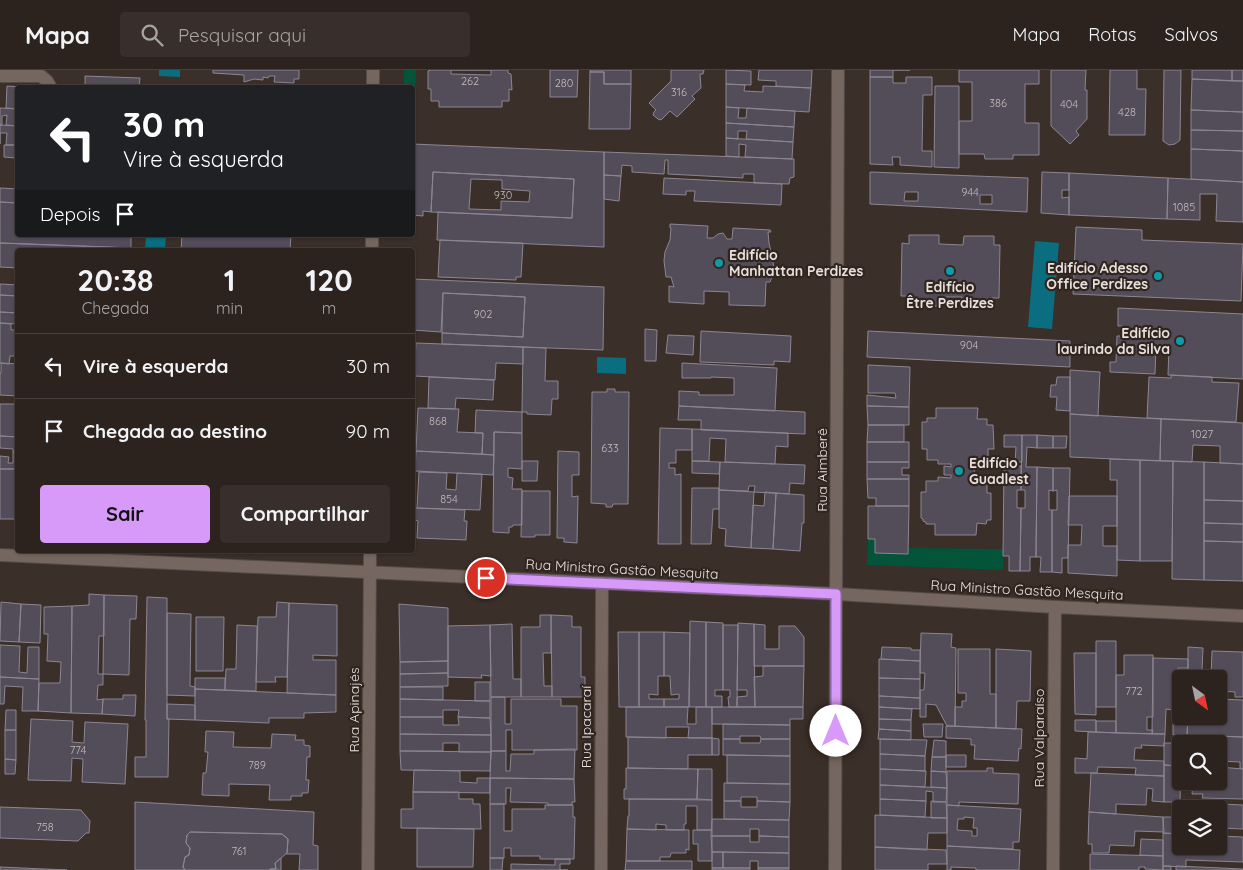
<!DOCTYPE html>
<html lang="pt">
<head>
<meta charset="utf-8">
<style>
  :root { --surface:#2c231f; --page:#382f2c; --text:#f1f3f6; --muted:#a6a4a4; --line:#48403d; --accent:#d89af8 }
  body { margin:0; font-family:Quicksand,sans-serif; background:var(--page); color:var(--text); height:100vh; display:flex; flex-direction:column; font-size:19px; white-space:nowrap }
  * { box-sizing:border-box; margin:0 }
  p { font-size:16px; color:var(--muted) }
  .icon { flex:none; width:28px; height:28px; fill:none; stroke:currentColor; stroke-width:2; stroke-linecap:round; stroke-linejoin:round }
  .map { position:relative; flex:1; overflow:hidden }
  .drawer { position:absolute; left:15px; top:178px; width:400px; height:305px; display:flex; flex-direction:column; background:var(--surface); border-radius:5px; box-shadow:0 1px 4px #0004,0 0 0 1px var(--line) }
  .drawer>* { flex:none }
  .top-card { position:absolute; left:15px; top:15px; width:400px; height:152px; border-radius:5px; box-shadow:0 1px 4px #0004,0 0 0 1px var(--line); background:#202124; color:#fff; overflow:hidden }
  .needle { width:32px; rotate:147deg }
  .tools { position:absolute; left:1172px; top:600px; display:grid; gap:10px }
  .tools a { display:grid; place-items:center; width:55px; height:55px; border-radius:5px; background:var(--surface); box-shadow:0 1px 4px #0004,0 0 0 1px var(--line); font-size:25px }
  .pin { position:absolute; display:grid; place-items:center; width:42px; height:42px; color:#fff; margin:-21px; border:2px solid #fff; border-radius:50%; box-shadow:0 1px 5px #0007 }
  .me { position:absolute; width:55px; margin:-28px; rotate:0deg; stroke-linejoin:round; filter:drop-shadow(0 0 4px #0008) }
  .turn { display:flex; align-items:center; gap:18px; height:105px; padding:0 25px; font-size:22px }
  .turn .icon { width:65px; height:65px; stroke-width:2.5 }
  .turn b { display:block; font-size:35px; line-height:42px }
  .then { display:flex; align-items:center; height:48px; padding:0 25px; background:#0003; gap:10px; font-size:19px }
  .eta { display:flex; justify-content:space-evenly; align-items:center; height:85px; text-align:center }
  .eta b { font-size:30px; font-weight:700; line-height:35px }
  .cta { display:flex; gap:10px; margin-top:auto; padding:10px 25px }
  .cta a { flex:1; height:58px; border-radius:5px; background:var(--accent); color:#111; font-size:20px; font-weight:700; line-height:58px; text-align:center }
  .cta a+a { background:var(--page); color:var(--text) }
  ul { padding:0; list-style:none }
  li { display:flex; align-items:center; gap:15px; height:65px; padding:0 25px; border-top:1px solid var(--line) }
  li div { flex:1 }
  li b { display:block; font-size:19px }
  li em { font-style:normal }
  header { display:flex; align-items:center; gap:30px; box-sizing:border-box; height:70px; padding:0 25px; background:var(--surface); border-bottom:1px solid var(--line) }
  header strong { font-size:24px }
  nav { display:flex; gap:28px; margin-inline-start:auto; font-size:18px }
  .search { width:350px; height:45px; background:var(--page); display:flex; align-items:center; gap:12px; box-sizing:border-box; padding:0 18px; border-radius:5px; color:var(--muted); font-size:19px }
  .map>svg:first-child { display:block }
  .green { fill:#045439 }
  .water { fill:#0b6e80 }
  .building { fill:#534d59; stroke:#8c8692; fill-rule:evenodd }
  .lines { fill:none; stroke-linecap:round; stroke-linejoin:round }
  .minor-casing { stroke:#554b47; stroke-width:14 }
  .minor { stroke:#756760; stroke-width:12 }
  .route-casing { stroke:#8c64a1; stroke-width:12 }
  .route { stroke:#d89af8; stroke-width:9 }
  .culture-dot { fill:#0f9aa8; stroke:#312520; stroke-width:2 }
  .labels { text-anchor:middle; stroke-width:4.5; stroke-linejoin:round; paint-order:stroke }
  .number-label { font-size:11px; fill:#c3bbbb }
  .poi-label { font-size:14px; font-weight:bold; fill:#e8e0dc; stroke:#312520; text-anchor:start }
  .street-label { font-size:14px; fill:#e8e0dc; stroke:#312520 }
</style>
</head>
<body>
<header>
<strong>Mapa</strong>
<div class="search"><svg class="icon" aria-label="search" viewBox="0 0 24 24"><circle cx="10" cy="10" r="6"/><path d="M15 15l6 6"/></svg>Pesquisar aqui</div>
<nav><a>Mapa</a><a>Rotas</a><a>Salvos</a></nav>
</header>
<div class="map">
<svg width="1243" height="800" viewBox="0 0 1243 800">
  <rect width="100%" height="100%" fill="#3b2f29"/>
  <!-- green -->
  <path class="green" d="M404 0H416L414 74H412V18L404 17Z
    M868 469H875V483L908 484V478L1003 479V500L867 495Z"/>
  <!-- water -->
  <path class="water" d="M159 0H180V7L159 6Z
    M146 165H166L165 180H145Z
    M1035 171 1059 173 1052 259 1028 257Z
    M597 287 626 288V304L597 303Z"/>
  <!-- building -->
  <path class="building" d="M213 0H299V9H294V13L274 12 275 6H269L268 8 263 7V10L254 9 244 12V5L213 3Z
    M431 0H508V3L511 4 512 20 509 19V31H502V37H439V31H431V19H428V1Z
    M451 0H491V5L451 4Z
    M550 0H578L577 27H550Z
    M590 0H631V14H604V2H590Z
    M671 0H704L703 4H700L701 18 692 26 695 29 677 47 670 41 661 50 658 49 653 45 654 42 656 40 649 33 671 11Z
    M726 0 751 1V15L726 14Z
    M759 0H812L811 18 776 16V11L758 10Z
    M870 0H910H893V7H870Z
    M959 0H1039V14H1025V53H1039V85H1013V89H985L984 84H959V51H972V12H959Z
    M1051 0H1086L1085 20H1087V49L1076 61 1079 65 1070 74 1051 56Z
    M1110 0H1137V19H1146L1145 65H1109Z
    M1164 0H1181L1180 70 1175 74 1169 75 1163 71Z
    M1192 0H1232V11L1192 9Z
    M1232 0H1243V11H1232Z
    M590 2H604V14H631L630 59H589Z
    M85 6 140 8 139 18H85Z
    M870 7H893V13H906V7H932V25H923L922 81H932V97L900 95V87H892L893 95 870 94Z
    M1192 9 1243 11V42L1191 40Z
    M726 14 745 15 744 21 763 22V16L811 18 809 42 726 37Z
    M7 16 40 18H18V39L6 38Z
    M935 16H959V98L934 97Z
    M726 37 739 38 738 48H746L747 38 795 41 794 57 726 53Z
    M0 38 18 39V56L6 55 7 45 2 46V55H0Z
    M1191 40 1243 42V61L1191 60Z
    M726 53 794 57 793 72 746 69 747 61H738V69L726 68Z
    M0 55 18 56V75H6L7 63H0V74Z
    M1191 60 1243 61V81L1191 79Z
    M726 68 793 72 792 89 745 87 746 75 739 74V87L726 86Z
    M412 74 604 82V177L437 170 438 142 572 148 574 109 433 102 431 142 423 141V146L412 145Z
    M4 75H18V94H16V88L4 87Z
    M1191 79 1243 81V112L1191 109Z
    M604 82 794 89V107L790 108 789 114 754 113V104H743V108L668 104V90H665L664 104 632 102V96L622 95 621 106 604 105Z
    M433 102 574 109 572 148 431 142Z
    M870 102 1028 108 1027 142 870 134ZM905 122H918V131H904ZM980 125H992V134H980Z
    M1042 102 1069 103V120H1062V128L1069 127V145L1041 143Z
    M1069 103 1168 108 1167 149 1069 145Z
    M604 105 621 106 619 131 604 129Z
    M664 108 782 114 781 135 694 131 695 121H686V125L663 124Z
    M1168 108 1243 112V152L1216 151 1217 124H1200V150L1167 149Z
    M471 109 502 110V119L530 121 529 132 501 131V140L469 139Z
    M0 118 18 119V133L0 132Z
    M0 132 18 133V165H131V178L0 173Z
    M670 154 708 156 707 168H713L718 164 723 163 727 169H732L733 158 770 160 771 162H768L769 173 773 191 774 201 770 212H766L765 236 729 235V222L704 221V234L669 232V216L674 217 671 207H666L664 191 665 182 670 170 671 158H670Z
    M1076 157 1142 160V170L1243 174 1241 231 1073 224Z
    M182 165H291L290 180H181Z
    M909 165H939V174L963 175 964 166H994V175H1000L999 228H992V237L962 236V227H938L937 236 907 235V226H901L902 173 909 174Z
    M440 170 523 173 521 207H516V210L438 207Z
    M0 173 83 176V180H18V198L0 197Z
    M83 176 134 178V180H83Z
    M412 209 604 217 603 280 442 274V263L523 267 525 227 443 223 441 262 412 260Z
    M0 214 18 215V226L0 225Z
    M443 223 525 227 523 267 442 263Z
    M0 225 18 226V243L0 242Z
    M1118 238 1243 244V309L1168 305 1169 277 1156 276 1155 304 1110 302V292H1116L1117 266H1123V256H1118Z
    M0 242 18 243V254L0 253Z
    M0 253 11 254V260H18V286H10L9 294 0 293Z
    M645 259 657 260 656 291H645Z
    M701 261 791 266 790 292 774 291V295L700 292Z
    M868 261 1070 271V297L867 287Z
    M668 265 694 266 693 285 666 283Z
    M416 273 523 277V294L496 293 495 310 414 306Z
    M523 277 546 278 545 311H558V329H552L551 345 527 344V342H522Z
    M1 293 18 294V326L0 325V303H1Z
    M682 293 777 298 775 341 679 336V321L699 322V325H734V308L711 307V308H682Z
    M868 295 910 297 909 337 867 336V325L896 328 895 323H868Z
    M1070 300 1100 302 1098 346 1070 344Z
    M1171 305 1212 307V312L1239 313 1236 352 1147 348 1149 307 1171 308Z
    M429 307 494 310 493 330 456 328 455 339 428 338Z
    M1057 307H1070V341L1056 340 1057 327H1050L1051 315H1056Z
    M607 319H615V322H629L628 434H613L612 437H606V434L591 433 592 322H607Z
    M0 334H18V367L0 366Z
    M679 336 805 342V364L701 360V350H678Z
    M867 336 909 337V355H868Z
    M418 338 459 339 457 362 483 363 482 384 416 381Z
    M936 338H978L977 349H987V355H993L994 379H988V391H975L974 413H987V423H991V450H987L986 454 977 453 976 465H935V454H926V452L923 451V449L921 448V422H926V411H938V407L951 408V405H944V396L951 397V394H938V390H927V379H922V352H927V348H936Z
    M476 340 522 342V363L494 362V385L482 384 483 363H475Z
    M1070 344 1161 349 1160 391 1070 387Z
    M1161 349 1243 353V394L1220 393V376L1193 375 1192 392 1160 391Z
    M868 355H904V372H867Z
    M660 358 692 359V380H676V393H669V398H675V405L681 404V474H658Z
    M692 359 788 363V377L776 376 775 394 725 392 726 369 710 368 709 391H692Z
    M494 362 522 363V399L508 398V407L513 408 512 419H522V455H513L512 457H509V463L493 462Z
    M1004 365H1022V392H1015L1016 377H1004Z
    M1022 365H1037V378L1027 377 1026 397H1037L1036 487H1030V501H1020L1021 438H1025V420H1021Z
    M1037 365 1053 366V378H1037Z
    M0 366 18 367V382H13V379L0 378Z
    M1053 366H1067L1066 378H1053Z
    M867 372H909V392H867Z
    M416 381 494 385 493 405 415 401Z
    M558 381 579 382V405H572V427L578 426 577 473 564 472V468H557Z
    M13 382H18V399H0V386L9 387 8 393H13Z
    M1110 389 1140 390V491L1117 490V410H1110Z
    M1140 390 1173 391 1172 491H1140Z
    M522 391H538L537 411H522Z
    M692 391 720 392 719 404 692 403Z
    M1173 391 1204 392V510L1172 509Z
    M720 392 805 395 804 414 790 413 789 424 754 422 755 416H749L748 421 719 420Z
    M867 392H909V398H902V405H909V409H867Z
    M1204 392 1243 394V431L1204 430Z
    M1004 396H1021V420H1017V438H1021L1020 501H1009V486H1003Z
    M1037 397 1053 398V421L1049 420V440H1052V502H1040L1041 487H1036Z
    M1053 398H1070L1068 488H1062V503L1052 502V440H1057V420L1053 421Z
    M0 399H18V449H0Z
    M419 402 447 403 446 419 456 420 457 403 482 404 480 440 417 438Z
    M867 409H909V436H876V428H868Z
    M692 418H719V439H713L711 474H691Z
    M719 420 754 422 751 478 725 476 726 459 719 458Z
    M522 421H550V465H535V467H521Z
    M765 422 776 423 773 479 751 478 753 435 764 436Z
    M776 423 804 425V453H802L800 481 773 479Z
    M1069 426H1117V456H1103V476H1117V506L1068 503V475H1081L1082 455H1068Z
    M1204 430 1243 431V454L1204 453Z
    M868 436H909L908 484 875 483V469H868Z
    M415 438 465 440 464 451H467L466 470 417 468 418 451 415 450Z
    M1204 453 1243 454V472L1204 471Z
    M1204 471 1243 472V511L1204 510Z
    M89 524 104 525V566H99L98 604H103V615H98L97 630 103 629 102 644 71 643 72 536 89 535Z
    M104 525 137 526 136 549H130L129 605 103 604Z
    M147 527 167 528V649H169L168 707H135V687H146V650H145Z
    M1 532 21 534 19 572 0 571Z
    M277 532 289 533 287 607H275L276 612H256L258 547H276Z
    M289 533 337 535V586L313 585V590H336V625L287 623Z
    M21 534 41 535 40 573 19 572Z
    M399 534 448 538V591L400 592Z
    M72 536 71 643 38 641 39 613H60L61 592 47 591 48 564H44V537Z
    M167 543 191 544 190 616 195 617V626L167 625Z
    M540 545H551V583H543L544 616H552V627H521V557H540Z
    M551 545 572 546V557H581V607H585V627H552Z
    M196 547H224L223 601H196Z
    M690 551 706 552V637H689Z
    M706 552 723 553V620H715V626H722V637H706Z
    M738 553 754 554 755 637H737V627L747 626V620H737Z
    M512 554 513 609H521V627H491L490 555Z
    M754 554 765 555V579H779V556H795L804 567V596H754Z
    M237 555 257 556 256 621 225 620 226 599H236Z
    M490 555 491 606 481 605 482 608 448 607V556Z
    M723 555H738L737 637H729L728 627H730V620H723Z
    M618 562H639V637H619Z
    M639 562H664V606H658V625L649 624V629H664V637H639Z
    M664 562 690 563 689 637H664V629H679V624L671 625 670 606H664Z
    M921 563 952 564 951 577 956 578 955 656H947L936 635 926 634V647H920V620H924L925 603H920Z
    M1096 571H1116V637H1096Z
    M0 575 20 576 19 602 27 603 28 577H39V609L0 607Z
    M882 577 911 578V580H920V591L881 589Z
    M1188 577 1203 578 1202 600H1206V609H1188Z
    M958 579H990V624H996V658L955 656V637H962V631H966V623H958Z
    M996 579 1031 581 1030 631H1017L1016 659 996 658Z
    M1212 581 1243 582V627H1235V622L1219 621V609H1211Z
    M1074 583H1096V645L1075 644Z
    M1124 585H1153V647H1147V660H1153L1152 664 1116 663V605H1124Z
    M1153 588 1188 589V598H1178V640H1181V646H1188L1187 665H1173V640L1166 639 1165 664H1152Z
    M879 589 920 591V609L879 608Z
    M448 591V603L400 604V592Z
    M763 596H804L803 637H755L754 607 763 606Z
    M448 603V616L400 617V604Z
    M0 607 39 609 38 641H22L23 617 5 616 4 634H0Z
    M195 608H225V620L195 619Z
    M879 608 920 609V628L879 626Z
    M475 612H490V631H475Z
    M400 617H443V630L400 629Z
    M195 619 336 625V642L304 643V648H269V653L195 650Z
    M123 625H136L135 646 102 644 103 629H123Z
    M879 626 920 628V639L879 637Z
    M491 627H505V654H511V629H561V636H577V680H512V660H506V681H491Z
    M400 629 490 631V648L458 647 459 640H443V647H400Z
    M1219 629 1243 630V667L1187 665 1188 646H1219Z
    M167 634 195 635V650L167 649Z
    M626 637H688L687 654H696V637H712V668H688L689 657H666V668L626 667Z
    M712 637H803V649H790V655L712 654Z
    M879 637 912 639 911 650 879 649Z
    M6 640H16V660H5Z
    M400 647H443V655H459L458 647 490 648 491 665 400 664Z
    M31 649 73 651 72 672 84 673 85 652 128 654 125 714 82 712 83 689 72 688 71 711 28 710Z
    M879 649 911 650V661L879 659Z
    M1075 650H1096V662L1075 661Z
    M1096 651H1116V663L1096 662Z
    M723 654 790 655V669H761L760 666H740V669H723Z
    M923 654H943L942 667H924Z
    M946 656 1022 659 1021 679 1019 678 1018 691 974 689 975 675H971V669L946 668Z
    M879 659 911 661V670L878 669Z
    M5 660H16V690L5 689Z
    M206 661 234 662 233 677 271 678 272 664 296 665 295 670H304V675L310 676V687H307L306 710H309L308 723H302V726H291V730H269L270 715 229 714V726L202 725 203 703H206L208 682H205Z
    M1088 662 1165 664 1164 676 1141 675 1142 678H1135L1134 690 1164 691V706L1135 705 1136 698 1098 697 1097 703H1075V688L1087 689Z
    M400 664 491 665V682H459V673H443V681H400Z
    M1194 665 1243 667V699L1240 698V692L1219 691V674H1193Z
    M628 667 712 668V685H688V699L628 698Z
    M712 668 719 669V685H712Z
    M723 669H740V673H760L761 669H790V686L723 685Z
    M880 669 927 670 925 686 880 684Z
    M934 670 946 671V687H932Z
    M1164 673H1176V680H1181V696L1164 695Z
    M575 679 574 709 490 708 491 681H506V701H510L511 684H534V680Z
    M400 681 491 682 490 701 401 700Z
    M880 684 925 686V701L880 699Z
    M727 685 790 686V714L727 713Z
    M946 685H966V697H946Z
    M932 687H946V702L931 701Z
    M5 689 16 690 15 704H5Z
    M1164 695 1181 696 1180 732H1164Z
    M1219 697 1243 699V729L1202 728 1203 724H1192L1193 711H1219Z
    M626 698 698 699 697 729H624V719H626Z
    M987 698H993V703L1019 704 1018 734 959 732V736L947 735V701H987Z
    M698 699H712V730L697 729Z
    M880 699 926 701 925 717 880 715Z
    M414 700 460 701V712L477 713V708H490V723L413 722Z
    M931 701 946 702 947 718 931 717Z
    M1091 703 1164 706V732L1152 731 1153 719 1147 718 1146 735 1116 734V744L1089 742Z
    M490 708 574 709 575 732H572V735H548V733L510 732 511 718H506V734H490Z
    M724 713 790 714V732L757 731V727H741V731H724Z
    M880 715 947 718 946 732H933V722L926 721V731L880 729Z
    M413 722H459V729H473V734H480L481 759 401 758V739H413Z
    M629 729 712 730V760H697V736H686V754H684V760H666V755L656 754V760L627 759 628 746H629Z
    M880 729 926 731 925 747 880 745Z
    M724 731H741V737H757V731L790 732 789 750 724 749Z
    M931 731 946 732 947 748H931Z
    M135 732 314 742 313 775 318 776V800H299L300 784H286L287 783 288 769 282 764 190 762 187 765 186 773 190 778 189 785 185 787 183 797 185 800H135Z
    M1178 732 1243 735V759L1219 758V739H1181V764L1163 763V747H1178Z
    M490 734H504V761H512V739H545V735H573V747H575L574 789H540V786H511V778H504V788H490Z
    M947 735 1021 739 1019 772H1013V779L947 776ZM964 747 974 748 973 758H977V766H972V761L957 760 958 749H964Z
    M0 737 81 740 90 751 89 763H86L78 771 0 768Z
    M1089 742 1163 747 1164 762 1135 761 1134 776 1110 775 1109 783H1092V774H1088Z
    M875 745 947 748V763H928L927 780 875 777Z
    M712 749 789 750V767L759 766V759H750V766H711Z
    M417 758 474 759 473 797H417Z
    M627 759 689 760V780L686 779V783H671L670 787H660V791H626Z
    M693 760H712V791H698V774H693Z
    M190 762 282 764 288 769 287 783 275 793 276 799H270L269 800H185L183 797 185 787 189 785 190 778 186 773 187 765Z
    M1163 763 1181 764V776H1219V766L1243 767V792L1186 790V797L1163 796Z
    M711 766H750V772H759V766L789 767V783L712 782Z
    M1141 769 1163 770V786L1140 785Z
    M947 776 1020 780 1019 800H976V798L951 797V800H947Z
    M875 777 946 780 947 794H928V800H875Z
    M712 782H723V798H712Z
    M723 782 789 783V798H758V791H750V798H723Z
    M1090 784 1163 786V800L1145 799V797H1139V800H1090Z
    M281 788V800H269L270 799H276L275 793Z
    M490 788H503L502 800H490Z
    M555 789H570V794H560V800H568H511V794L555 795Z
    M626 791H692V800H625Z
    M1163 796H1171V800H1163Z
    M1176 796 1243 799V800H1176Z
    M0 797 67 800H0Z
    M712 798H750V800H712Z
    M758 798H789V800H758Z"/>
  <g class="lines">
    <!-- minor casing -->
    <g class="minor-casing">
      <path id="minor" d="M0 6H41L47 11 51 18
        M373 18V0
        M372 180V165
        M0 485 836 524 1055 537 1243 546
        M368 800 370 480
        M601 800 602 514
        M835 800 838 0
        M1053 800 1055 537"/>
    </g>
    <!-- minor -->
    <use href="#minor" class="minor"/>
  </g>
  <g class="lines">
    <!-- route casing -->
    <g class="route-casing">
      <path id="route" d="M486 508 836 524V661"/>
    </g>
    <!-- route -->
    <use href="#route" class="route"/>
  </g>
  <!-- markers -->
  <g class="culture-dot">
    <circle cx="719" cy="193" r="5"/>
    <circle cx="950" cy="201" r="5"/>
    <circle cx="1158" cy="206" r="5"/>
    <circle cx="1180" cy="271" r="5"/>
    <circle cx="959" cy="401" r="5"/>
  </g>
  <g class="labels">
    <!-- number labels -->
    <g class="number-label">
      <text x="470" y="15">262</text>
      <text x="564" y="17">280</text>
      <text x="679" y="26">316</text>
      <text x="998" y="37">386</text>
      <text x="1069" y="38">404</text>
      <text x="1127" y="46">428</text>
      <text x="970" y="126">944</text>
      <text x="503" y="129">930</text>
      <text x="1184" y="141">1085</text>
      <text x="483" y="248">902</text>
      <text x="969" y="279">904</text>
      <text x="438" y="355">868</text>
      <text x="1202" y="368">1027</text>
      <text x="610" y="382">633</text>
      <text x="449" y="433">854</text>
      <text x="1134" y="625">772</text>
      <text x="78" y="684">774</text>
      <text x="257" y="699">789</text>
      <text x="45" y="761">758</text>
      <text x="239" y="785">761</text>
    </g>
    <!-- poi labels -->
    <g class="poi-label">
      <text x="729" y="190">Edifício<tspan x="729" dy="16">Manhattan Perdizes</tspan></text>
      <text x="1148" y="203" text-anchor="end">Edifício Adesso<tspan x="1148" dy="16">Office Perdizes</tspan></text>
      <text x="950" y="222" text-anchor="middle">Edifício<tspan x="950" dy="16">Être Perdizes</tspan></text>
      <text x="1170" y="268" text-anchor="end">Edifício<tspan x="1170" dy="16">laurindo da Silva</tspan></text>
      <text x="969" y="398">Edifício<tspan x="969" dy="16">Guadlest</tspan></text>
    </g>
    <!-- street labels -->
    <g class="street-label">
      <text transform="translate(822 400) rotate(-90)" y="5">Rua Aimberê</text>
      <text transform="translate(622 499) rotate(3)" y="5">Rua Ministro Gastão Mesquita</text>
      <text transform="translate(1027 520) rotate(3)" y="5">Rua Ministro Gastão Mesquita</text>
      <text transform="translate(354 640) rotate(-90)" y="5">Rua Apinajés</text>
      <text transform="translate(586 657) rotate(-90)" y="5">Rua Ipacaraí</text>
      <text transform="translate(1039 668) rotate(-90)" y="5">Rua Valparaíso</text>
    </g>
  </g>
</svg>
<div class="tools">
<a><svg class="needle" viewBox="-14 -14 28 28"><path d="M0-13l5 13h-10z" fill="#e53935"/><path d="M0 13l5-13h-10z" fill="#a6a4a4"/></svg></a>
<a><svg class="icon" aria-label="search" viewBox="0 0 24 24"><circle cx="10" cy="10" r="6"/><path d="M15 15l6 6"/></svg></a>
<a><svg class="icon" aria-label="layers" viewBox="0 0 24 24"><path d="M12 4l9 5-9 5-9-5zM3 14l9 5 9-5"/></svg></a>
</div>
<div class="pin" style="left:486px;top:508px;background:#d93025"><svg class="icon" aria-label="arrive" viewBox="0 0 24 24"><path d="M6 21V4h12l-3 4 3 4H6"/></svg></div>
<svg class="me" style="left:836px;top:661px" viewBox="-20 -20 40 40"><circle r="19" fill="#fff"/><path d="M0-13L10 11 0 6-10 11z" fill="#d89af8"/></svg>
<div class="top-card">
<div class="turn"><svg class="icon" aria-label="left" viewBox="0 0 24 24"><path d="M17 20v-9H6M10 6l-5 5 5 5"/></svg><div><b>30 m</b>Vire à esquerda</div></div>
<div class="then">Depois<svg class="icon" aria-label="arrive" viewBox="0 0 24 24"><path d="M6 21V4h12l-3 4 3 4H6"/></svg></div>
</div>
<section class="drawer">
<div class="eta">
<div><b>20:38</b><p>Chegada</p></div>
<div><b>1</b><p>min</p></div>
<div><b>120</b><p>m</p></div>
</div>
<ul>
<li><svg class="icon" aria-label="left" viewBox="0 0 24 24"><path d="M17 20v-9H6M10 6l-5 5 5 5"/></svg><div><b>Vire à esquerda</b></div><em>30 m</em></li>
<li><svg class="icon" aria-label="arrive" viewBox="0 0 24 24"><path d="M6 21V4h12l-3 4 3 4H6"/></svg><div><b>Chegada ao destino</b></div><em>90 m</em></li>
</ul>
<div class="cta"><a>Sair</a><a>Compartilhar</a></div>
</section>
</div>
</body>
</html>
